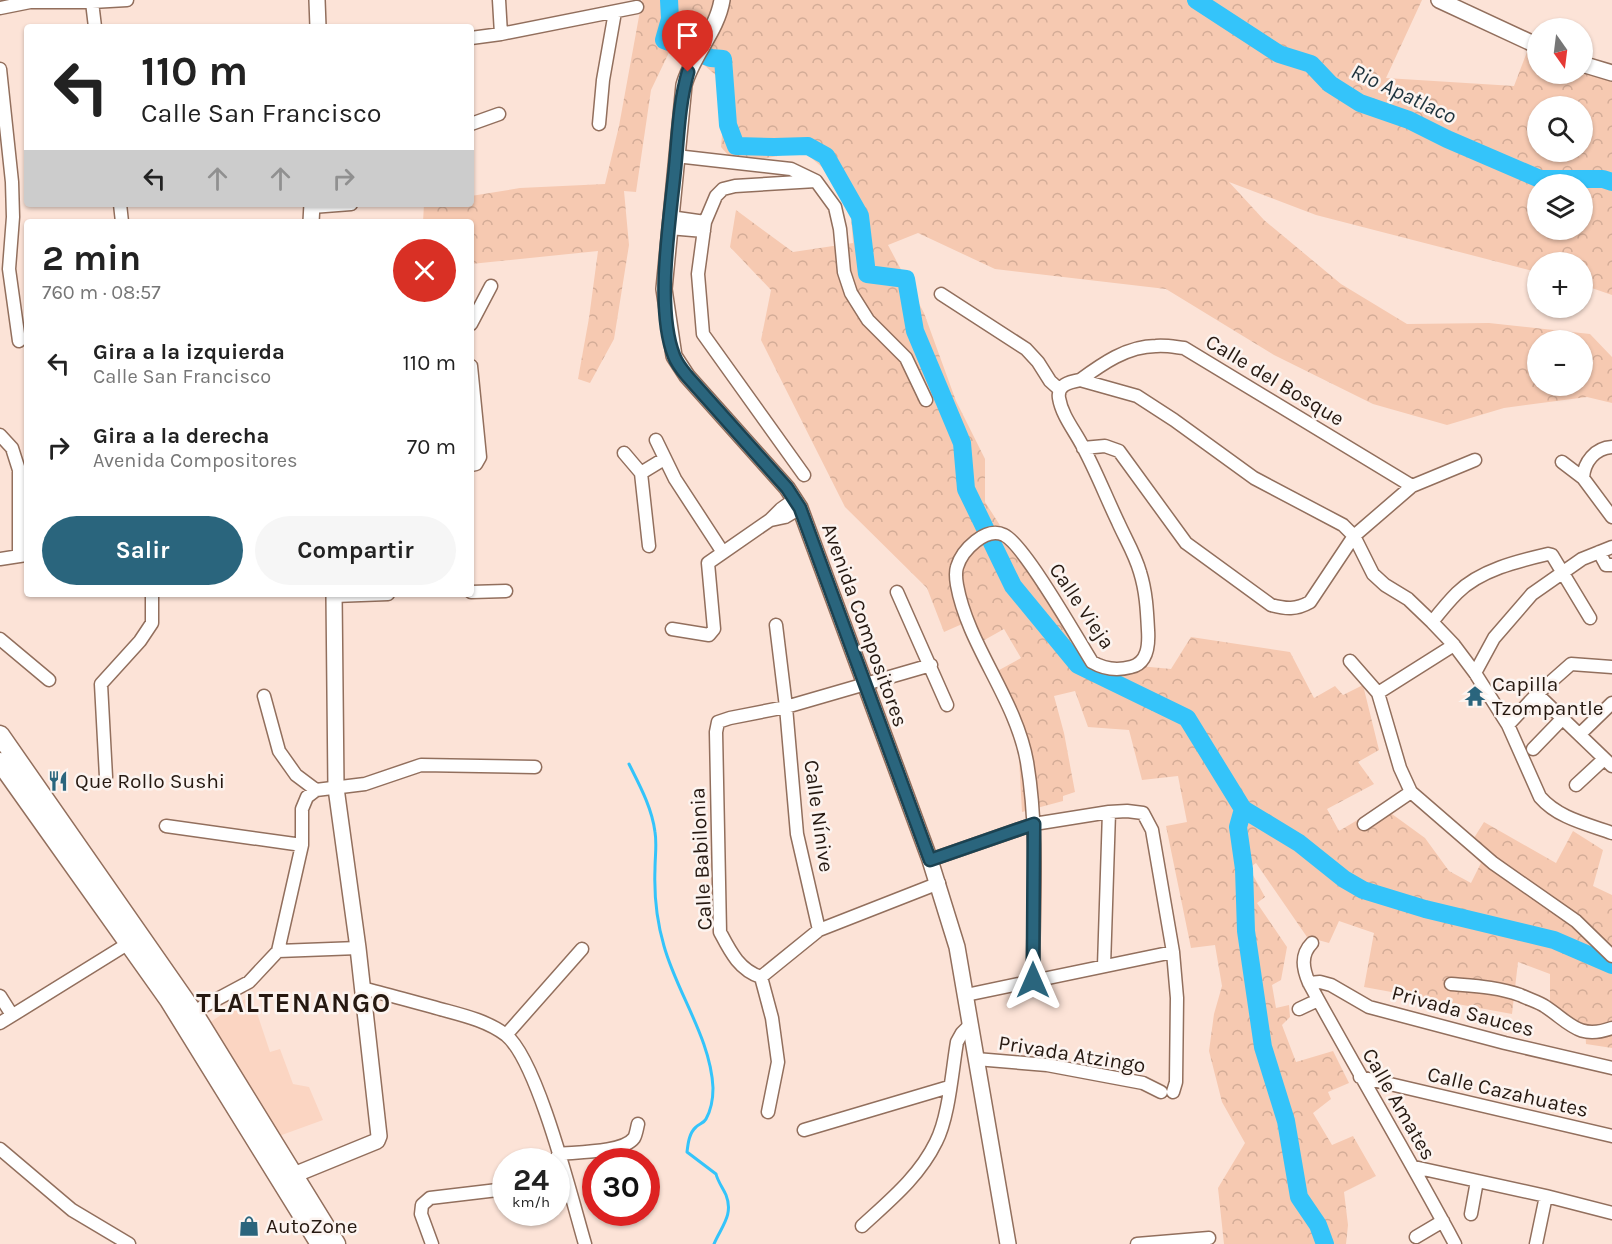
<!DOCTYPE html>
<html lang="es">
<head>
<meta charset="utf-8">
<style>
  :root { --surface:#fff; --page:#f6f6f6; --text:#222; --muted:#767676; --accent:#2a657d }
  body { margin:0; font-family:Karla,sans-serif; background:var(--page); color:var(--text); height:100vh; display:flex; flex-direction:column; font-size:22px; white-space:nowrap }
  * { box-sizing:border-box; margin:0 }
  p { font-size:20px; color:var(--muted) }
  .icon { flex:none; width:33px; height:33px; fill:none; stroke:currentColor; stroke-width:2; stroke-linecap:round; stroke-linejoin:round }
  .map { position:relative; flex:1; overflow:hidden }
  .drawer { position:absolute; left:24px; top:219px; width:450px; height:378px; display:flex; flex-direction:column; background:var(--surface); border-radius:6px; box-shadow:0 2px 4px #0004 }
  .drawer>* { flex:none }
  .banner { position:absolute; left:24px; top:24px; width:450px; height:183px; border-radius:6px; box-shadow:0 2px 4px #0004; background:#fff; color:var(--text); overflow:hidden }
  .needle { width:39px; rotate:166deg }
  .tools { position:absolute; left:1527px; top:18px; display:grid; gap:12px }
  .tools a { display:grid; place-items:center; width:66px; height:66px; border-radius:50%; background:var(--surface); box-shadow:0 2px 4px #0004; font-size:30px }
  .speed { position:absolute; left:492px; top:1148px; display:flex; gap:12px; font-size:30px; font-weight:700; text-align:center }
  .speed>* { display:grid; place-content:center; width:78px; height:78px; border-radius:50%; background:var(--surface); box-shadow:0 2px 4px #0004; line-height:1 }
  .speed small { font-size:15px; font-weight:400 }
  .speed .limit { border:9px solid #d22; background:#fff; color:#111 }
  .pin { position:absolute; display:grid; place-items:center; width:51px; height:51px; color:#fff; margin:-62px -26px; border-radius:50% 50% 50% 0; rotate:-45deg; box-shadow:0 0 6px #0007 }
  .pin .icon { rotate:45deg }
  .me { position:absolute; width:66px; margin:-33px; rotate:0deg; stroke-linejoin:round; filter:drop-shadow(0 0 4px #0008) }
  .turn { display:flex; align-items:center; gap:21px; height:126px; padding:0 18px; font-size:27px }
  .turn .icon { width:78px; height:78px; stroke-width:2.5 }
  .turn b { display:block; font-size:42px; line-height:51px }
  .lanes { display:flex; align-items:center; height:57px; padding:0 18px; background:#0003; justify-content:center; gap:30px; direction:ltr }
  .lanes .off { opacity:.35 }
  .round { display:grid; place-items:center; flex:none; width:63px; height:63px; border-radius:32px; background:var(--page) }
  .head { display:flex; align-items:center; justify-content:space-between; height:102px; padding:0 18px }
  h1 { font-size:36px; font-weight:700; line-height:45px }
  .cta { display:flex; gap:12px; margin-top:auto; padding:12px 18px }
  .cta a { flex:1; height:69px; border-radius:36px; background:var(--accent); color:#fff; font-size:24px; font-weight:700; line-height:69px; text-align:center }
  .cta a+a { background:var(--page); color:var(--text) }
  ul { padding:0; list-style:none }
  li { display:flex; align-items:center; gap:18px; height:84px; padding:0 18px }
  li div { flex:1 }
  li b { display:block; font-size:22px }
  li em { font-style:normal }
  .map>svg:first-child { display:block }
  .built { fill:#fbd5c2 }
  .forest { fill:url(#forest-crowns); fill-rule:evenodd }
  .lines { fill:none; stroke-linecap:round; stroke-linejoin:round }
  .stream { stroke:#34c4fa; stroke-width:3 }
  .river { stroke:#34c4fa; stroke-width:18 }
  .minor-casing { stroke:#926f5d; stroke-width:15 }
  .tertiary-casing { stroke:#926f5d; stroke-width:18 }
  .primary-casing { stroke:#926f5d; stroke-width:21 }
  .minor { stroke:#fff; stroke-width:12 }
  .tertiary { stroke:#fff; stroke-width:15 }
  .primary { stroke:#fff; stroke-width:18 }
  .route-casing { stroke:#1b4251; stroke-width:15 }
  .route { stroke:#2a657d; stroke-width:10 }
  .labels { text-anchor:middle; stroke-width:5; stroke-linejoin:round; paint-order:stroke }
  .street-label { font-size:21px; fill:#261911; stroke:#fcf4f0 }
  .poi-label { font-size:21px; fill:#261911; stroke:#fcf4f0; text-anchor:start }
  .water-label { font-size:22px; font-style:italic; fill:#1c323c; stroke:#fcf4f0 }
  .district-label { font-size:27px; font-weight:bold; letter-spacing:1.5px; fill:#261911; stroke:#fcf4f0 }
</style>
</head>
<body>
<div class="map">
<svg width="1612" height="1244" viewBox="0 0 1612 1244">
  <defs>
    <pattern id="forest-crowns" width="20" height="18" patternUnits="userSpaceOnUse" patternTransform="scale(1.5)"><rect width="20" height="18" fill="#f6c9b1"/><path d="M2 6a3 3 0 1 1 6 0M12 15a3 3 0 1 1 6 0" fill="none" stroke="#d3ac97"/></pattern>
  </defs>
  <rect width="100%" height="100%" fill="#fce3d7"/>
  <!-- built -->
  <path class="built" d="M245 999 257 1013 270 1052 280 1049 293 1084 309 1087 323 1120 279 1136 209 1023Z"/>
  <!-- forest -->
  <path class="forest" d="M642 0H1422L1386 78 1514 86 1527 52 1537 55 1538 74H1582L1583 69 1612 77V295L1583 285 1582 262H1538L1537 272 1316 215 1229 182 1264 220 1341 284 1407 324 1489 323 1590 334 1612 357V403L1587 397 1504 408 1447 425 1373 404 1274 355 1166 289 995 269 918 233 888 245 924 313 956 401 985 459V502L1087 661 1171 669 1191 637 1290 652 1314 698 1335 686 1343 695 1363 685 1379 750 1358 762 1374 784 1327 809 1339 831 1381 806 1425 838 1449 871 1471 883 1481 863 1467 849 1484 822 1556 863 1573 831 1603 850 1593 886 1612 895V1048L1586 1044 1585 1027 1550 1001V974L1518 962 1512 1014 1364 987 1374 933 1339 921 1329 943 1307 937 1256 863 1249 868 1265 897 1257 903 1287 947 1281 980 1272 985 1276 1008 1289 1005 1290 1017 1282 1025 1296 1062 1333 1051 1349 1083 1328 1092 1331 1099 1313 1113 1332 1145 1353 1136 1376 1176 1344 1192 1348 1225 1346 1244H1224L1218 1188 1245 1143 1222 1102 1209 1051 1214 1014 1222 986 1215 945 1191 948 1166 826 1187 822 1178 776 1142 780 1129 730 1088 727 1075 691 1054 696 1064 733 1075 792 1063 796V801L1022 812 1018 740 990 675 1021 658 1004 629 979 643 969 621 944 632 927 588 845 507 761 340 771 290 730 247 736 210 793 252 853 243 849 190 803 151 736 164 721 147 726 84 675 40 651 90 636 192 624 191 629 245 614 339 590 383 578 379 589 318 598 251 471 264V222H423L424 204H471V196L520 188 605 184 619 126ZM1538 106H1582V152H1538ZM1538 184H1582V230H1538ZM1538 340H1582V386H1538Z"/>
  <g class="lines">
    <!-- stream -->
    <path class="stream" d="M629 764C640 786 652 808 655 832 657 844 655 857 655 869 654 894 657 922 664 946 677 993 711 1039 713 1088 713 1098 711 1110 706 1119 704 1123 699 1124 696 1127 689 1133 688 1144 687 1152L716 1174C718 1182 723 1188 726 1195 734 1215 721 1227 714 1244"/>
    <!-- river -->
    <path class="river" d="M669 0 670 19 664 40 711 58 723 59 728 125 736 146 774 147 808 146 826 156 860 216 867 274 906 279 915 331 962 443 966 489 1013 586 1078 665 1187 718 1243 809
      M1196 0 1279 54 1311 64 1330 84 1360 103 1409 120 1447 139 1540 179H1603L1612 182
      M1325 1244 1318 1225 1299 1197 1286 1121 1263 1047 1246 931 1244 869 1238 827 1243 809 1299 843 1344 879 1363 890 1425 909 1554 940 1612 965"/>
    <!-- minor casing -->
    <g class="minor-casing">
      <path id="minor" d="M499 0 501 34
        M92 2 95 27
        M0 8 30 2H92L127 0
        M471 38 501 34 637 7
        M0 69 12 182 13 217 9 269 19 341
        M471 124 499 114
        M599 124 603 80 615 12
        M676 156 791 169 816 181 835 207 840 229 844 272 851 293 868 320 906 358 926 400
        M120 204 122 222
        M312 207 351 204
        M670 217 705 222
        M669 228 704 231
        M941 294 1026 349 1038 362 1050 381 1060 390
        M471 324 491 286
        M471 366 480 457 476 464 471 465
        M1080 380C1102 364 1127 346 1156 346 1165 345 1175 347 1184 348L1412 486
        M0 435 12 448 19 470V556
        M656 440 675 479 722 551
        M1083 448 1105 446 1119 451 1186 543 1271 605C1286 609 1296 610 1310 602L1354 536 1412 486 1475 460
        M624 453 641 473
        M1562 462 1583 478 1612 517
        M804 475 703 334 698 274 705 222 716 196 723 189 735 186 816 181
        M1583 478C1584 462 1595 448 1612 447
        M771 520 785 517 800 508
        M649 546 641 473 664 459
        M1599 552 1606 565H1612
        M0 559 26 555
        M471 592 506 591
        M897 592 947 705
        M334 596 388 594
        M1432 622C1440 612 1448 602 1457 593 1480 570 1518 561 1548 554L1552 555 1590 618
        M776 625 786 707 797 834 819 930
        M672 629 709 635 714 629 708 563 770 520 781 509 795 499
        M0 639 49 680
        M1350 661 1378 693 1400 768 1411 792 1493 863 1576 921 1612 956
        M1475 673 1494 638 1532 594 1582 559 1612 547
        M1378 693 1454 645
        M1537 694 1612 766
        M264 696 279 751 296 775 316 790
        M1508 725 1537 694 1571 664 1612 667
        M1580 734 1612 703
        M1533 749 1563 718
        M106 777 101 684 140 641 152 623V594
        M1576 785 1604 759
        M1364 824 1411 792
        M166 826 302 845
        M930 860 1034 824 1109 812 1127 811 1143 813 1152 830 1173 952 1177 998 1176 1082 1173 1092
        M1312 943C1300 955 1303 969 1309 983 1357 1071 1408 1156 1455 1244
        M278 951 358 948
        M1104 966 1109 812
        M761 977C739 970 730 951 720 932L716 732 718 722 730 718 786 707 931 665
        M761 977 819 930 939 883
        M761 977 772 1018 778 1062 768 1112
        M1033 980C1033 908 1039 834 1027 762 1016 699 968 646 957 585 956 579 955 573 957 567 962 550 986 526 1004 535 1024 544 1077 638 1092 662 1104 669 1116 671 1131 667 1148 663 1149 645 1148 630 1147 610 1146 591 1140 572 1135 554 1125 538 1118 522 1106 497 1096 471 1083 447 1075 431 1062 416 1059 398 1057 385 1069 382 1080 380L1137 396 1174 420 1254 478 1343 525 1354 536 1373 574 1385 585 1408 599 1432 622 1454 645 1475 673 1508 725 1540 797C1558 818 1587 824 1612 833
        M1309 983 1320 982 1331 985 1369 1007 1505 1043 1612 1068
        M1451 984C1474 986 1498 987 1520 995 1528 999 1539 1002 1546 1007 1570 1023 1579 1040 1612 1028
        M362 988C386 994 410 1001 433 1007 457 1014 485 1019 506 1035 538 1061 572 1200 585 1244
        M966 995 1173 952
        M0 996 12 1015
        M1299 1009 1318 1000
        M193 1012 249 982 278 951 302 845V809L307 797 316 790 365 784 421 765 535 767
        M0 1023 129 943
        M506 1035 582 949
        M976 1059 1047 1065 1143 1083 1161 1092
        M1360 1077 1612 1136
        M804 1130 949 1087
        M0 1149 72 1210 129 1244
        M558 1154C575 1152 623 1153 634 1138 636 1135 637 1128 638 1124
        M1414 1167 1546 1196 1612 1213
        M1471 1214 1477 1181
        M862 1226C889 1201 919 1177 936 1142 949 1117 952 1071 957 1042L962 1033 970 1025
        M1416 1237 1443 1221
        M432 1244 421 1214 422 1205 430 1198 506 1189
        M1137 1244 1209 1238
        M1536 1244 1546 1196"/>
    </g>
    <!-- tertiary casing -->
    <g class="tertiary-casing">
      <path id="tertiary" d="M317 0 318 27
        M722 0C717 31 692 55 684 85L664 289 674 356 687 376 787 488 800 508 930 860 957 947 1008 1244
        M1439 0 1538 46
        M1582 64 1612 73
        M311 222 312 204
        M284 1179 377 1141 379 1136 358 948 336 788 334 594"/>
    </g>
    <!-- primary casing -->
    <g class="primary-casing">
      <path id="primary" d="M0 735 193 1012 336 1244
        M0 762 169 1000 320 1244"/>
    </g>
    <!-- minor -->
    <use href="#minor" class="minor"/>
    <!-- tertiary -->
    <use href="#tertiary" class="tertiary"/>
    <!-- primary -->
    <use href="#primary" class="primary"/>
  </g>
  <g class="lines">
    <!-- route casing -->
    <g class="route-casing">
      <path id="route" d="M688 72C679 103 678 137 675 168 670 221 655 307 674 356 677 364 682 370 687 376L787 488 800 508 930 860 1034 824 1033 980"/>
    </g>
    <!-- route -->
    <use href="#route" class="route"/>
  </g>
  <!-- icons -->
  <defs>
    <g id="temple-bare" transform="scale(1.62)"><path d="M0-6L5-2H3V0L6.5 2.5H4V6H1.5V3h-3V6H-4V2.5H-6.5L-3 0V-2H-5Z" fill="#2a657d" stroke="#fcf4f0" stroke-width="2.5" paint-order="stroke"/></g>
    <g id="restaurant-bare" transform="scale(1.62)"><path d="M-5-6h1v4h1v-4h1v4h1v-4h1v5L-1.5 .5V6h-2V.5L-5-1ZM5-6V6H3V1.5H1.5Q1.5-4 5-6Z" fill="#2a657d" stroke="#fcf4f0" stroke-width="2.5" paint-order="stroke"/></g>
    <g id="shop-bare" transform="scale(1.62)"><path d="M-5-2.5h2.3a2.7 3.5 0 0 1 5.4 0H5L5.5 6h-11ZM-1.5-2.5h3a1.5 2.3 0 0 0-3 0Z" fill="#2a657d" stroke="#fcf4f0" stroke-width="2.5" paint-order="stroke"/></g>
  </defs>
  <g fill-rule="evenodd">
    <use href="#temple-bare" x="1475" y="696"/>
    <use href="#restaurant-bare" x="58" y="781"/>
    <use href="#shop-bare" x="249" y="1226"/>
  </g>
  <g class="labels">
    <!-- street labels -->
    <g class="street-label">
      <text transform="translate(1275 380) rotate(31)" y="7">Calle del Bosque</text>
      <text transform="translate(1082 606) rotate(56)" y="7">Calle Vieja</text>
      <text transform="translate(865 625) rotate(70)" y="7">Avenida Compositores</text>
      <text transform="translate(819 816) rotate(82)" y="7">Calle Nínive</text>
      <text transform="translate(701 859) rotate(-93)" y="7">Calle Babilonia</text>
      <text transform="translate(1463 1011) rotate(15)" y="7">Privada Sauces</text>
      <text transform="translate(1072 1054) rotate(9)" y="7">Privada Atzingo</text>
      <text transform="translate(1508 1092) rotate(13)" y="7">Calle Cazahuates</text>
      <text transform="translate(1399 1104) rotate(60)" y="7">Calle Amates</text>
    </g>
    <!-- poi labels -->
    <g class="poi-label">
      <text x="1492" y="691">Capilla<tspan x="1492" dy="24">Tzompantle</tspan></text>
      <text x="75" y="788">Que Rollo Sushi</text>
      <text x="266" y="1233">AutoZone</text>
    </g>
    <!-- water labels -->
    <g class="water-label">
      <text transform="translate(1404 93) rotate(25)" y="8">Rio Apatlaco</text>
    </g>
    <!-- district labels -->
    <g class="district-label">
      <text x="294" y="1012">TLALTENANGO</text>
    </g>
  </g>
</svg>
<div class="tools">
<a><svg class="needle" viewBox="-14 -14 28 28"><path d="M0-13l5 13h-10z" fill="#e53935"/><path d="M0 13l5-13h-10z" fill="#767676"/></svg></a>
<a><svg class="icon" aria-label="search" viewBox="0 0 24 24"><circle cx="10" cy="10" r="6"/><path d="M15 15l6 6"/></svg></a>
<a><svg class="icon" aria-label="layers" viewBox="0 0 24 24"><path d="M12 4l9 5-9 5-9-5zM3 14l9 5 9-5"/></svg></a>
<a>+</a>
<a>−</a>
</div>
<div class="speed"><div>24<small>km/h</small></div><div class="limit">30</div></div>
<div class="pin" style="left:688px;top:72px;background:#d93025"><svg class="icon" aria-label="arrive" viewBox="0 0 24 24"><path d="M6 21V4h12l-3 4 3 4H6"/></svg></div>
<svg class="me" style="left:1033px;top:980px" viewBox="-20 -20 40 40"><path d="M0-17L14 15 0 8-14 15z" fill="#2a657d" stroke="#fff" stroke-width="4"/></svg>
<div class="banner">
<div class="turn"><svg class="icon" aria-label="left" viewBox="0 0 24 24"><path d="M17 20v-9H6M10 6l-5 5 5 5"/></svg><div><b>110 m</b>Calle San Francisco</div></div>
<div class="lanes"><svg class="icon" aria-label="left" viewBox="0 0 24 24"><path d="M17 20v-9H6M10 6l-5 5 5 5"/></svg><svg class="icon off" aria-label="ahead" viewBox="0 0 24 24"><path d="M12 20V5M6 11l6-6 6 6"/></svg><svg class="icon off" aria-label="ahead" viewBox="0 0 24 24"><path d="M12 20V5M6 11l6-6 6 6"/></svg><svg class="icon off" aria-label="right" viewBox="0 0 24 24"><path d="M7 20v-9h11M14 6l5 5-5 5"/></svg></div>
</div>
<section class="drawer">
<div class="head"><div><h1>2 min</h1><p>760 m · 08:57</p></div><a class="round" style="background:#d93025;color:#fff"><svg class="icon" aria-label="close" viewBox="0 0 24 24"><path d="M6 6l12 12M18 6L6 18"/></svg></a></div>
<ul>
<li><svg class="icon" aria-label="left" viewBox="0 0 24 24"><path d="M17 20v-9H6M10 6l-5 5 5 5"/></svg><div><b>Gira a la izquierda</b><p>Calle San Francisco</p></div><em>110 m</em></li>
<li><svg class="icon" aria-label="right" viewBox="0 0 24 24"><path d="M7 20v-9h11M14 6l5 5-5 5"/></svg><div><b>Gira a la derecha</b><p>Avenida Compositores</p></div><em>70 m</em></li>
</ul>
<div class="cta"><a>Salir</a><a>Compartir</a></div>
</section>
</div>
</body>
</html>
